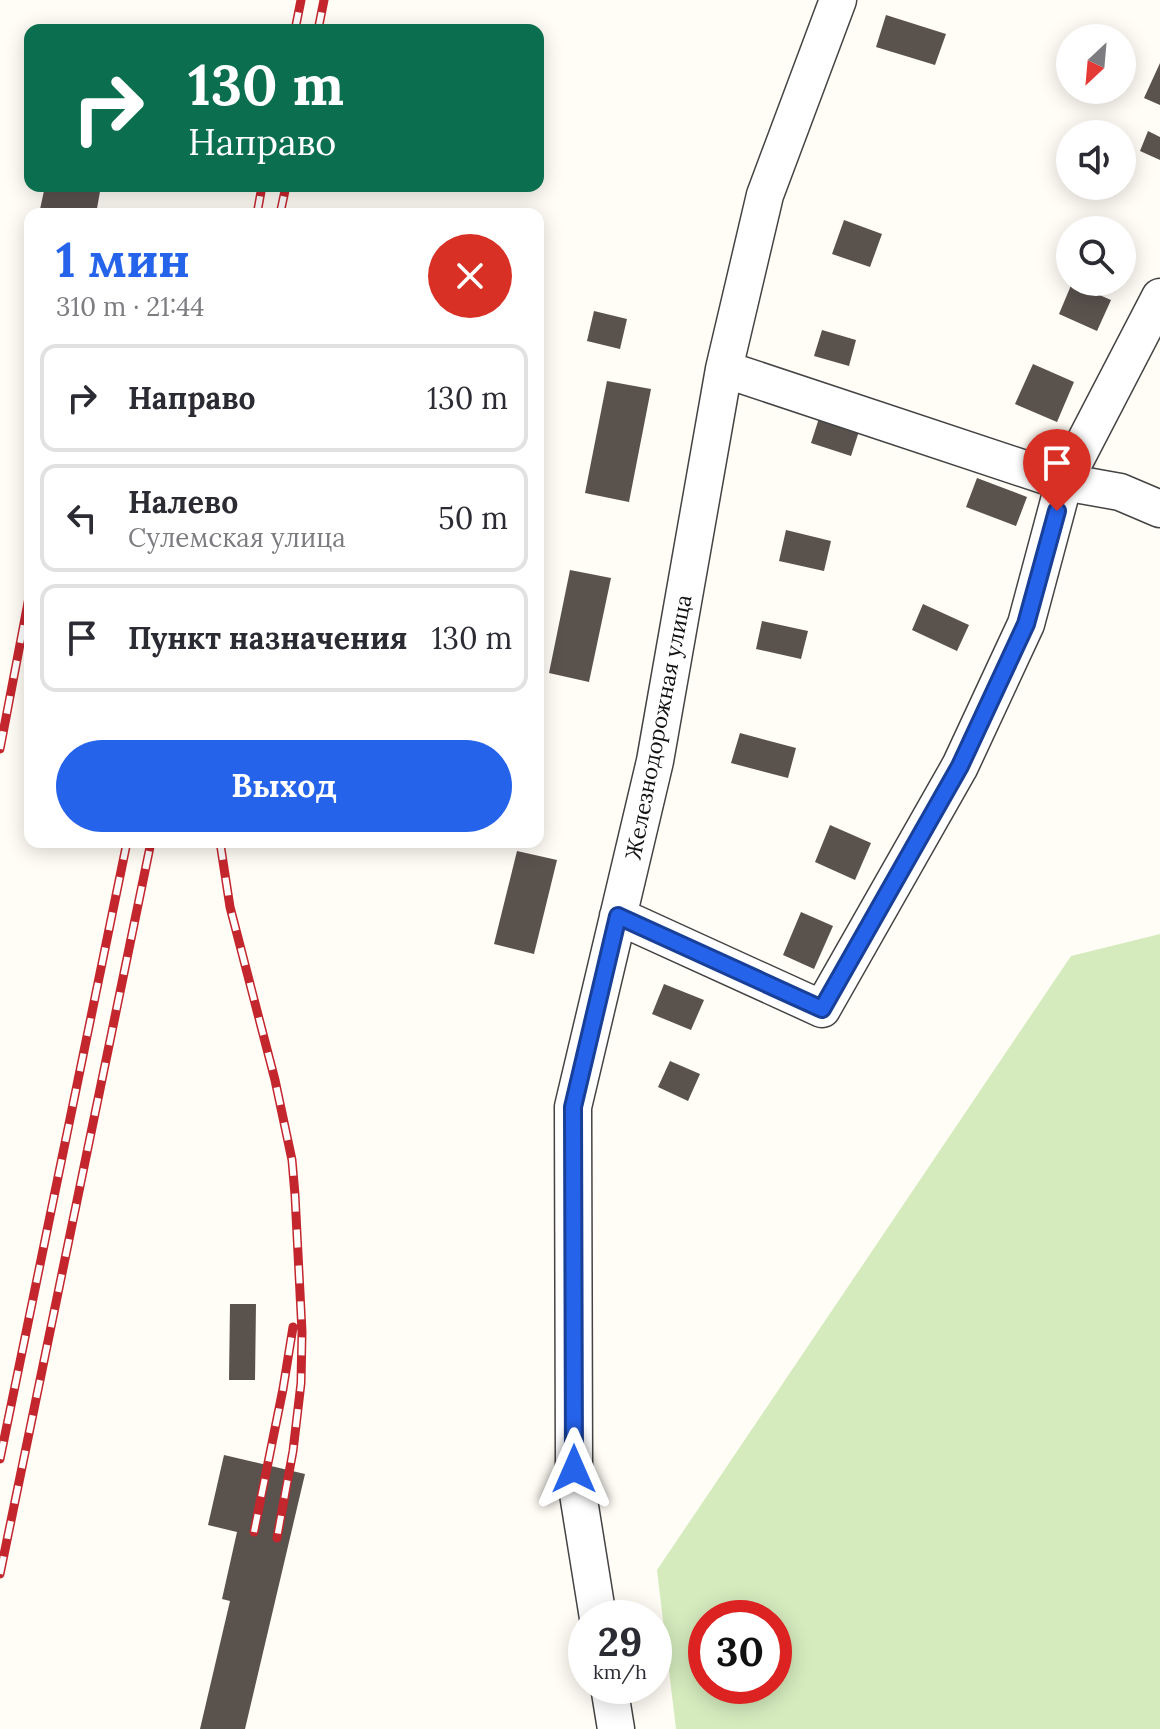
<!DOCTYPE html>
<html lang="ru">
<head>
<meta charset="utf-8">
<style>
  :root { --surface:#fff; --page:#f7f7f7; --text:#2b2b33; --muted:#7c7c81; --line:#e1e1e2; --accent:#2563eb }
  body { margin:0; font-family:Lora,serif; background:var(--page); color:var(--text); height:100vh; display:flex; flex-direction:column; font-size:30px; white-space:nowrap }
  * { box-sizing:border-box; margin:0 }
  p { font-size:26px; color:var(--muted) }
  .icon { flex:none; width:44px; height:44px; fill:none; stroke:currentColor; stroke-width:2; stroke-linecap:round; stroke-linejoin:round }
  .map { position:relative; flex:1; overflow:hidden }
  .side { position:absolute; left:24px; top:208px; width:520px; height:640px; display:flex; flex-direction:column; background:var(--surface); border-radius:16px; box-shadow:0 4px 20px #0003 }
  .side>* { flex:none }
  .top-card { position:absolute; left:24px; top:24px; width:520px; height:168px; border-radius:16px; box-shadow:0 4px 20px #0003; background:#0b6e4f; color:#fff; overflow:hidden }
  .needle { width:52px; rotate:206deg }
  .buttons { position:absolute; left:1056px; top:24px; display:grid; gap:16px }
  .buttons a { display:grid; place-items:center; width:80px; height:80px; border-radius:50%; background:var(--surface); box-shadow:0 4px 20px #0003; font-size:40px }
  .speed { position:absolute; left:568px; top:1600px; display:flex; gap:16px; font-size:40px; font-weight:700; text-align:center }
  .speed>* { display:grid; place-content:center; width:104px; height:104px; border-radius:50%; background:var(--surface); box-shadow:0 4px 20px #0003; line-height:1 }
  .speed small { font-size:20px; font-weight:400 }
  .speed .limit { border:12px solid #d22; background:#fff; color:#111 }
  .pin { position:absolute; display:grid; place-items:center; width:68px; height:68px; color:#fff; margin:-82px -34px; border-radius:50% 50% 50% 0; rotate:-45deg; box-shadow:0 0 8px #0007 }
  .pin .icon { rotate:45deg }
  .me { position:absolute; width:88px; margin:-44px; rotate:0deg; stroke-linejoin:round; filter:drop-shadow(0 0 6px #0008) }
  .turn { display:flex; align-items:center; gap:28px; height:168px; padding:0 32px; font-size:36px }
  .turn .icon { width:104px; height:104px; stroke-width:2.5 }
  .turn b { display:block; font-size:56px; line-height:68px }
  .round { display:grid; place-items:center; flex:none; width:84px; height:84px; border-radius:42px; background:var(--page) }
  .summary { display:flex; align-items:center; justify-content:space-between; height:136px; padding:0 32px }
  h1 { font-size:48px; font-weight:700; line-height:60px; color:var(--accent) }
  .cta { display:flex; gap:16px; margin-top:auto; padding:16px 32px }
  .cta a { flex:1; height:92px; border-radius:48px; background:var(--accent); color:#fff; font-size:32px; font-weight:700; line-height:92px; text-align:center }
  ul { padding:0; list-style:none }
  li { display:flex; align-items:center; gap:24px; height:108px; margin:0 16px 12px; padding:0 16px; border:4px solid var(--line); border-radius:16px }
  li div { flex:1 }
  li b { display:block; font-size:30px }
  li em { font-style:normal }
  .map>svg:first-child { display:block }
  .green { fill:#d5ebbd; fill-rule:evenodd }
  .building { fill:#5a524d }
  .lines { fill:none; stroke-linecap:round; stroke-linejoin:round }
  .minor-casing { stroke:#444; stroke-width:39 }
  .minor { stroke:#fff; stroke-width:36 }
  .rail-casing { stroke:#c4262e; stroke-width:9 }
  .rail { stroke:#fff; stroke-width:6; stroke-dasharray:18; stroke-linecap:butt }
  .route-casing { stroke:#184099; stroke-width:20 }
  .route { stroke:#2563eb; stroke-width:14 }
  .labels { text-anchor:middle; stroke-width:8; stroke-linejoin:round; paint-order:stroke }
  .street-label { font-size:22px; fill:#111; stroke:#fff }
</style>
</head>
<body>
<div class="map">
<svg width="1160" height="1729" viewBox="0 0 1160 1729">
  <rect width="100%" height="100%" fill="#fffdf5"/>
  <!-- green -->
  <path class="green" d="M1160 934V1729H676L657 1570 1071 956ZM706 1618H774V1686H706Z"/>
  <!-- building -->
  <path class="building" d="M886 15 946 34 935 65 876 47Z
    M1160 63V105L1144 98Z
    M1148 131 1160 137V160L1140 151Z
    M45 186H101L96 214H39Z
    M844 220 882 234 870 267 832 254Z
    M1122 246 1134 252 1122 277Z
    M1072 283 1111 300 1097 331 1059 314Z
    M594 311 627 319 620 349 587 341Z
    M822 330 856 340 849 366 814 356Z
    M1033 364 1074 382 1057 422 1015 404Z
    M607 381 651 389 629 502 585 493Z
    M821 412 861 425 851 456 811 443Z
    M977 478 1027 497 1016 526 966 507Z
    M786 530 831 541 824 571 779 561Z
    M570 570 611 578 589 682 549 673Z
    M923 604 969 625 957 651 912 630Z
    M762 621 808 631 801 659 756 649Z
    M740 733 796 748 788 778 731 763Z
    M830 825 871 843 855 880 815 862Z
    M517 851 557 860 534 954 494 944Z
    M801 912 833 926 814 969 783 955Z
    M664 984 704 1000 691 1030 652 1014Z
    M670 1061 700 1074 688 1101 658 1087Z
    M230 1304H256L255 1380H229Z
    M224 1455 305 1474 245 1729H200L230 1601 222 1599 237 1532 208 1525Z"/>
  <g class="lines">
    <!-- minor casing -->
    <g class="minor-casing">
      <path id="minor" d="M724 369 1064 482 1120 492 1160 509
        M618 916 822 1009 960 766 1026 624 1064 482 1160 297
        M598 1618 574 1469 573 1107 655 761 724 369 765 195 838 0
        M609 1686 616 1729"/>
    </g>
    <!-- minor -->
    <use href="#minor" class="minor"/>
    <!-- rail casing -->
    <g class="rail-casing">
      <path id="rail" d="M295 30 301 0
        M318 30 324 0
        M257 214 262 186
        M280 214 286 186
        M0 749 30 592
        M220 842 230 907 275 1080 292 1160 295 1195 302 1332 301 1383 293 1451 277 1538
        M0 1459 127 842
        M254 1532 283 1389 293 1327
        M0 1574 151 842"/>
    </g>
    <!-- rail -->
    <use href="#rail" class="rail"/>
  </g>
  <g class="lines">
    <!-- route casing -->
    <g class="route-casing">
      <path id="route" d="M574 1469 573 1107 618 916 822 1009 960 766 1026 624 1057 511"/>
    </g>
    <!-- route -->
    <use href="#route" class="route"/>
  </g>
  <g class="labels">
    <!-- street labels -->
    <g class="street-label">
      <text transform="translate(658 727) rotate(-79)" y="8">Железнодорожная улица</text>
    </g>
  </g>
</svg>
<div class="buttons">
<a><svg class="needle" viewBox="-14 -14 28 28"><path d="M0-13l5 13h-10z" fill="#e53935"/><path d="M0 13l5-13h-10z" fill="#7c7c81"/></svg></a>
<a><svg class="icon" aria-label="sound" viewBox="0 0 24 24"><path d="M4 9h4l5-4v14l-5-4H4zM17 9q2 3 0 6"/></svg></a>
<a><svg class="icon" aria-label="search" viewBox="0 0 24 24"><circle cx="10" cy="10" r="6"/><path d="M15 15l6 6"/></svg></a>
</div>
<div class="speed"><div>29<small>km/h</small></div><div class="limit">30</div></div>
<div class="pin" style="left:1057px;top:511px;background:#d93025"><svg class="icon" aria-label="arrive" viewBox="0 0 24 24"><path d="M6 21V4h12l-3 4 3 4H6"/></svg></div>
<svg class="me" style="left:574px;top:1469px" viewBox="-20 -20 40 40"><path d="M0-17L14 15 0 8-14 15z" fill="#2563eb" stroke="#fff" stroke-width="4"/></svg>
<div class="top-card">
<div class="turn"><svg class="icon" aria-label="right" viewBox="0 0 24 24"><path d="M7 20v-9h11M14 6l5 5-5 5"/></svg><div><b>130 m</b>Направо</div></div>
</div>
<section class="side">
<div class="summary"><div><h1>1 мин</h1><p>310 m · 21:44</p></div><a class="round" style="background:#d93025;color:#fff"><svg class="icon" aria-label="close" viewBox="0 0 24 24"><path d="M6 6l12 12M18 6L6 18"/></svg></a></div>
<ul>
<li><svg class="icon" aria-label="right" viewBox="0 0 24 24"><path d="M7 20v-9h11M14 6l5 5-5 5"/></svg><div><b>Направо</b></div><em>130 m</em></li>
<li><svg class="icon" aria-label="left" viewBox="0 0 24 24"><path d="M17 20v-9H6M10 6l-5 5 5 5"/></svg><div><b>Налево</b><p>Сулемская улица</p></div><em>50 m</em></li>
<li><svg class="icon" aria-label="arrive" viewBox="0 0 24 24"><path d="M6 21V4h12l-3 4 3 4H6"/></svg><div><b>Пункт назначения</b></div><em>130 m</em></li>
</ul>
<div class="cta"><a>Выход</a></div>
</section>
</div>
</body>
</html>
